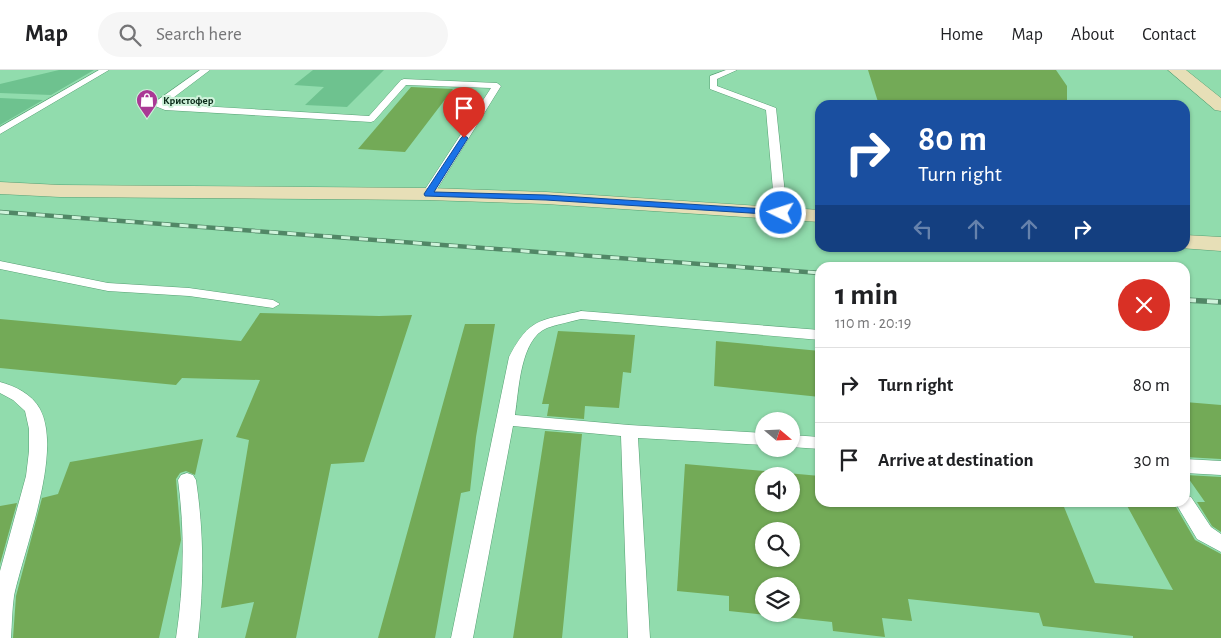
<!DOCTYPE html>
<html lang="en">
<head>
<meta charset="utf-8">
<style>
  :root { --surface:#fff; --page:#f6f6f6; --text:#202124; --muted:#757577; --line:#e0e0e0 }
  body { margin:0; font-family:"Alegreya Sans",sans-serif; background:var(--page); color:var(--text); height:100vh; display:flex; flex-direction:column; font-size:19px; white-space:nowrap }
  * { box-sizing:border-box; margin:0 }
  p { font-size:16px; color:var(--muted) }
  .icon { flex:none; width:28px; height:28px; fill:none; stroke:currentColor; stroke-width:2; stroke-linecap:round; stroke-linejoin:round }
  .map { position:relative; flex:1; overflow:hidden }
  .side { position:absolute; left:815px; top:192px; width:375px; height:245px; display:flex; flex-direction:column; background:var(--surface); border-radius:15px; box-shadow:0 1px 4px #0004 }
  .side>* { flex:none }
  .banner { position:absolute; left:815px; top:30px; width:375px; height:152px; border-radius:15px; box-shadow:0 1px 4px #0004; background:#1a4fa0; color:#fff; overflow:hidden }
  .needle { width:32px; rotate:109deg }
  .buttons { position:absolute; left:755px; top:342px; display:grid; gap:10px }
  .buttons a { display:grid; place-items:center; width:45px; height:45px; border-radius:50%; background:var(--surface); box-shadow:0 1px 4px #0004; font-size:25px }
  .pin { position:absolute; display:grid; place-items:center; width:42px; height:42px; color:#fff; margin:-51px -21px; border-radius:50% 50% 50% 0; rotate:-45deg; box-shadow:0 0 5px #0007 }
  .pin .icon { rotate:45deg }
  .me { position:absolute; width:55px; margin:-28px; rotate:274deg; stroke-linejoin:round; filter:drop-shadow(0 0 4px #0008) }
  .turn { display:flex; align-items:center; gap:18px; height:105px; padding:0 20px; font-size:22px }
  .turn .icon { width:65px; height:65px; stroke-width:2.5 }
  .turn b { display:block; font-size:35px; line-height:42px }
  .lanes { display:flex; align-items:center; height:48px; padding:0 20px; background:#0003; justify-content:center; gap:25px; direction:ltr }
  .lanes .off { opacity:.35 }
  .round { display:grid; place-items:center; flex:none; width:52px; height:52px; border-radius:26px; background:var(--page) }
  .head { display:flex; align-items:center; justify-content:space-between; height:85px; padding:0 20px }
  h1 { font-size:30px; font-weight:600; line-height:38px }
  ul { padding:0; list-style:none }
  li { display:flex; align-items:center; gap:15px; height:75px; padding:0 20px; border-top:1px solid var(--line) }
  li div { flex:1 }
  li b { display:block; font-size:19px }
  li em { font-style:normal }
  header { display:flex; align-items:center; gap:30px; box-sizing:border-box; height:70px; padding:0 25px; background:var(--surface); border-bottom:1px solid var(--line) }
  header strong { font-size:24px }
  nav { display:flex; gap:28px; margin-inline-start:auto; font-size:18px }
  .search { width:350px; height:45px; background:var(--page); display:flex; align-items:center; gap:12px; box-sizing:border-box; padding:0 18px; border-radius:28px; color:var(--muted); font-size:19px }
  .map>svg:first-child { display:block }
  .green { fill:#6ec28f }
  .building { fill:#73aa57; fill-rule:evenodd }
  .lines { fill:none; stroke-linecap:round; stroke-linejoin:round }
  .lane-casing { stroke:#57a074; stroke-width:1 }
  .secondary-casing { stroke:#57a074; stroke-width:1 }
  .lane { fill:#fff; fill-rule:evenodd }
  .secondary { fill:#e7dfb7; fill-rule:evenodd }
  .rail-far1-casing { stroke:#518766; stroke-width:4.5 }
  .rail-casing { stroke:#518766; stroke-width:5.5 }
  .rail-far1 { stroke:#cff3db; stroke-width:3; stroke-dasharray:9; stroke-linecap:butt }
  .rail { stroke:#cff3db; stroke-width:4; stroke-dasharray:11; stroke-linecap:butt }
  .route { fill:#1a73e8; stroke:#114b97 }
  .labels { text-anchor:middle; stroke-width:4; stroke-linejoin:round; paint-order:stroke }
  .far-poi-label { font-size:11px; font-weight:bold; fill:#0c2c1a; stroke:#cff3db; text-anchor:start }
</style>
</head>
<body>
<header>
<strong>Map</strong>
<div class="search"><svg class="icon" aria-label="search" viewBox="0 0 24 24"><circle cx="10" cy="10" r="6"/><path d="M15 15l6 6"/></svg>Search here</div>
<nav><a>Home</a><a>Map</a><a>About</a><a>Contact</a></nav>
</header>
<div class="map">
<svg width="1221" height="568" viewBox="0 0 1221 568">
  <rect width="100%" height="100%" fill="#91dcad"/>
  <!-- green -->
  <path class="green" d="M59 0H94L51 25 0 23V14Z
    M313 0H384L347 37 305 35 324 17 294 15Z
    M0 28 43 30 0 55Z"/>
  <!-- building -->
  <path class="building" d="M868 0H1056L1067 16V35H879Z
    M411 17 453 19 405 82 358 79Z
    M260 243 379 246 412 245 364 392 331 394 296 568H245L254 532 221 538 249 370 236 367 260 310 182 308 176 315 0 298V249L241 271Z
    M465 254H495L476 367 470 421 461 423 435 568H378Z
    M558 261 635 265 631 303 623 302 619 338 585 336 584 349 547 346 549 334H542Z
    M716 271 820 281V327L714 316Z
    M1185 332 1221 335V389L1185 387Z
    M545 361 582 364 562 568H513Z
    M203 369 195 405 186 401 180 403 176 409 181 470 159 568H13L16 526 42 428 58 424 70 392Z
    M685 394 820 406V432H1062L1095 513 1173 520 1125 432H1173L1195 470 1221 484V568H1133V566L1043 556 1039 543 908 529 912 551 882 548 885 567 833 561 832 552 729 541V526L677 521ZM764 406H791V434H764ZM764 461H791V489H764ZM764 516H791V544H764Z
    M1186 405 1221 407V462L1212 456 1197 432H1205Z
    M17 433 0 494V436Z"/>
  <g class="lines">
    <!-- lane casing -->
    <g class="lane-casing">
      <path id="lane" d="M99 0H109L0 64V57Z
        M200 0H210L165 34 369 46 401 10 404 9 497 13 501 16 434 124 428 127 422 124 491 18 406 15 374 51 371 52 165 40 155 36V32Z
        M726 0H737L717 9V16L776 38 787 143 785 145 781 147 775 143 766 40 710 19V6Z
        M0 191 108 213 189 218 273 230 280 234 273 238 189 226 108 221 0 199Z
        M581 241 820 260V270L581 249C570 252 558 254 547 258 520 269 519 320 515 345L629 355 764 363V375L638 368 650 568H628L621 366 513 356 473 568H451L509 287C530 247 540 251 581 241Z
        M0 312C15 316 32 324 40 339 63 382 24 479 14 526 12 540 12 554 11 568H0V501L26 406 29 381V359L25 341 13 330 0 323Z
        M791 365 820 367V379L791 377Z
        M1185 389 1221 391V405L1185 403Z
        M187 403 193 405 196 410C204 463 204 515 198 568H176C184 515 185 463 178 410L181 405Z
        M1185 425 1191 427 1211 457 1221 464V482L1197 469 1175 432H1185Z"/>
    </g>
    <!-- secondary casing -->
    <g class="secondary-casing">
      <path id="secondary" d="M1168 0H1186L1221 28V41L1215 40Z
        M0 112 60 115 428 118 546 122 820 140V152L546 134 428 130 60 127 0 124Z
        M1185 165 1221 167V181L1180 178H1185Z"/>
    </g>
    <!-- lane -->
    <use href="#lane" class="lane"/>
    <!-- secondary -->
    <use href="#secondary" class="secondary"/>
    <!-- rail-far1 casing -->
    <g class="rail-far1-casing">
      <path id="rail-far1" d="M0 142 820 203"/>
    </g>
    <!-- rail casing -->
    <g class="rail-casing">
      <path id="rail" d="M1185 230 1221 232"/>
    </g>
    <!-- rail-far1 -->
    <use href="#rail-far1" class="rail-far1"/>
    <!-- rail -->
    <use href="#rail" class="rail"/>
  </g>
  <!-- route -->
  <path class="route" d="M464 65 468 68 434 122 546 125 781 140 785 143 781 145 546 130 425 126 424 124 461 68Z"/>
  <!-- icons -->
  <defs>
    <g id="shop-pin" transform="scale(1.125)"><path d="M0 17L-7.5 6A9.5 9.5 0 1 1 7.5 6Z" fill="#aa3995" stroke="#cff3db"/><path d="M-5-2.5h2.3a2.7 3.5 0 0 1 5.4 0H5L5.5 6h-11ZM-1.5-2.5h3a1.5 2.3 0 0 0-3 0Z" fill="#fff"/></g>
  </defs>
  <g fill-rule="evenodd">
    <use href="#shop-pin" x="147" y="30"/>
  </g>
  <g class="labels">
    <!-- far-poi labels -->
    <g class="far-poi-label">
      <text x="163" y="34">Кристофер</text>
    </g>
  </g>
</svg>
<div class="buttons">
<a><svg class="needle" viewBox="-14 -14 28 28"><path d="M0-13l5 13h-10z" fill="#e53935"/><path d="M0 13l5-13h-10z" fill="#757577"/></svg></a>
<a><svg class="icon" aria-label="sound" viewBox="0 0 24 24"><path d="M4 9h4l5-4v14l-5-4H4zM17 9q2 3 0 6"/></svg></a>
<a><svg class="icon" aria-label="search" viewBox="0 0 24 24"><circle cx="10" cy="10" r="6"/><path d="M15 15l6 6"/></svg></a>
<a><svg class="icon" aria-label="layers" viewBox="0 0 24 24"><path d="M12 4l9 5-9 5-9-5zM3 14l9 5 9-5"/></svg></a>
</div>
<div class="pin" style="left:464px;top:68px;background:#d93025"><svg class="icon" aria-label="arrive" viewBox="0 0 24 24"><path d="M6 21V4h12l-3 4 3 4H6"/></svg></div>
<svg class="me" style="left:781px;top:143px" viewBox="-20 -20 40 40"><circle r="17" fill="#1a73e8" stroke="#fff" stroke-width="3"/><path d="M0-11L8 9 0 5-8 9z" fill="#fff"/></svg>
<div class="banner">
<div class="turn"><svg class="icon" aria-label="right" viewBox="0 0 24 24"><path d="M7 20v-9h11M14 6l5 5-5 5"/></svg><div><b>80 m</b>Turn right</div></div>
<div class="lanes"><svg class="icon off" aria-label="left" viewBox="0 0 24 24"><path d="M17 20v-9H6M10 6l-5 5 5 5"/></svg><svg class="icon off" aria-label="ahead" viewBox="0 0 24 24"><path d="M12 20V5M6 11l6-6 6 6"/></svg><svg class="icon off" aria-label="ahead" viewBox="0 0 24 24"><path d="M12 20V5M6 11l6-6 6 6"/></svg><svg class="icon" aria-label="right" viewBox="0 0 24 24"><path d="M7 20v-9h11M14 6l5 5-5 5"/></svg></div>
</div>
<section class="side">
<div class="head"><div><h1>1 min</h1><p>110 m · 20:19</p></div><a class="round" style="background:#d93025;color:#fff"><svg class="icon" aria-label="close" viewBox="0 0 24 24"><path d="M6 6l12 12M18 6L6 18"/></svg></a></div>
<ul>
<li><svg class="icon" aria-label="right" viewBox="0 0 24 24"><path d="M7 20v-9h11M14 6l5 5-5 5"/></svg><div><b>Turn right</b></div><em>80 m</em></li>
<li><svg class="icon" aria-label="arrive" viewBox="0 0 24 24"><path d="M6 21V4h12l-3 4 3 4H6"/></svg><div><b>Arrive at destination</b></div><em>30 m</em></li>
</ul>
</section>
</div>
</body>
</html>
